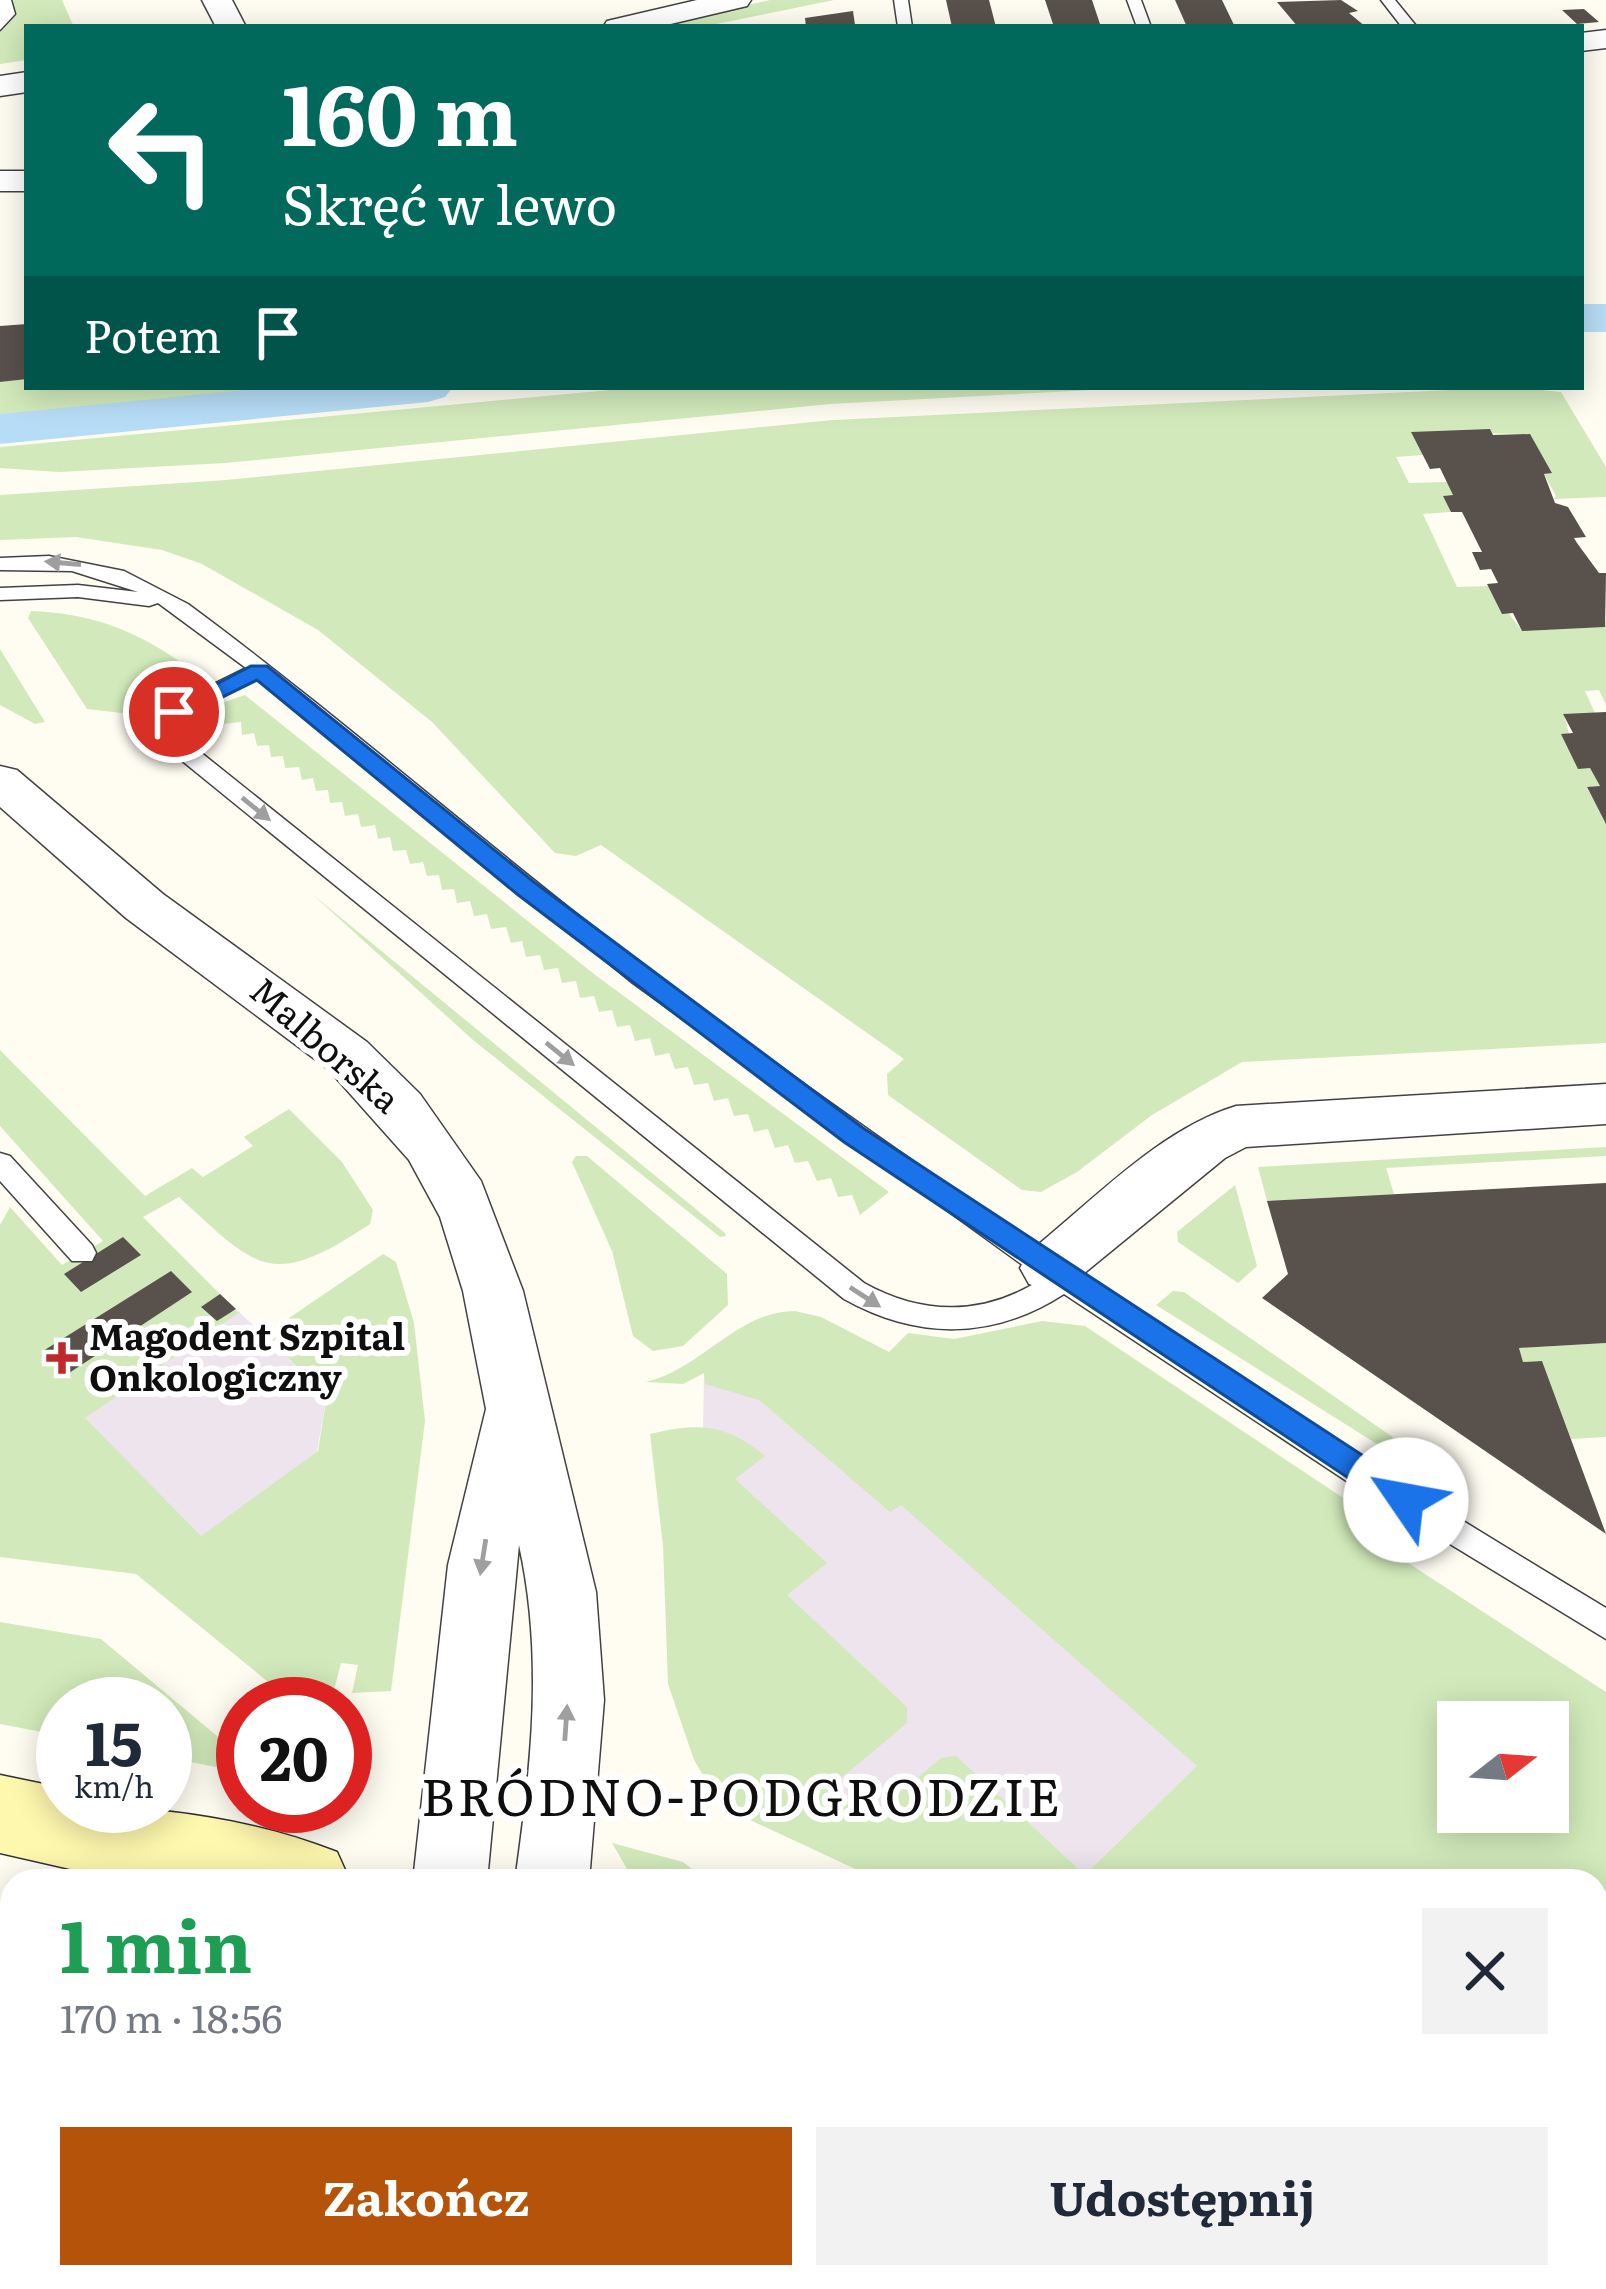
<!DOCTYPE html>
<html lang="pl">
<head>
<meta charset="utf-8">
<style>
  :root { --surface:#fff; --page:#f2f2f3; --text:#1f2937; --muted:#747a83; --accent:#b45309 }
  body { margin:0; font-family:Literata,serif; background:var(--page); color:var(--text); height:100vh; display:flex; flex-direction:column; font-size:45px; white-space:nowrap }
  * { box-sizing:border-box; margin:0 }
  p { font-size:39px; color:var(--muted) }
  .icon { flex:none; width:66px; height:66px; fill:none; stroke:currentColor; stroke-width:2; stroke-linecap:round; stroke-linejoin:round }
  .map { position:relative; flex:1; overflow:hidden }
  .sheet { position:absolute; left:0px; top:1869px; width:1608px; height:420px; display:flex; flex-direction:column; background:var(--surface); border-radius:36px 36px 0 0; box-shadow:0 6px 30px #0003 }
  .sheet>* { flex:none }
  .banner { position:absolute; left:24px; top:24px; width:1560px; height:366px; border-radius:0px; box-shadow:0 6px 30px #0003; background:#00695c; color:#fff; overflow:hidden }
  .needle { width:78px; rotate:73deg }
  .controls { position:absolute; left:1437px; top:1701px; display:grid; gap:24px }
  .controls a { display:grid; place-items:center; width:132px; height:132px; border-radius:0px; background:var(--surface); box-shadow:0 6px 30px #0003; font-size:60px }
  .speed { position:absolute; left:36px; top:1677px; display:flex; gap:24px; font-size:60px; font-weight:700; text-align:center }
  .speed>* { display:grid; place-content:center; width:156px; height:156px; border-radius:50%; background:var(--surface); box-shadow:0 6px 30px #0003; line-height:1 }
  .speed small { font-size:30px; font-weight:400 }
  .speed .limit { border:18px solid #d22; background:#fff; color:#111 }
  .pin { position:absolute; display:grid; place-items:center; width:102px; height:102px; color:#fff; margin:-51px; border:6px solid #fff; border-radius:50%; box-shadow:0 3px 12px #0007 }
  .me { position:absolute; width:132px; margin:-66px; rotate:303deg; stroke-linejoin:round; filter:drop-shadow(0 0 9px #0008) }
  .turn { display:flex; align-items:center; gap:42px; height:252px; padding:0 60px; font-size:54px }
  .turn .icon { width:156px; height:156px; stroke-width:2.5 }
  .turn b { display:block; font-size:84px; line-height:102px }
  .then { display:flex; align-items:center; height:114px; padding:0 60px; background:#0003; gap:24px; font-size:45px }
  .round { display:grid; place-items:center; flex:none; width:126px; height:126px; border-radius:0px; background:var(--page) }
  .headline { display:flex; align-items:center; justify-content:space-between; height:204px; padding:0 60px }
  h1 { font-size:72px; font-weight:700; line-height:90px; color:#1e9e55 }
  .cta { display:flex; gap:24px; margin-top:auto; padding:24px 60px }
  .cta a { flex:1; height:138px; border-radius:0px; background:var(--accent); color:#fff; font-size:48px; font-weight:700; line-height:138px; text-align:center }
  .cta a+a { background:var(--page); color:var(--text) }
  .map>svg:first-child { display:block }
  .industrial { fill:#ede4ee }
  .green { fill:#d2eabb; fill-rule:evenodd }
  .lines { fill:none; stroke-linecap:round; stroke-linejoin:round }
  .canal { fill:#b7ddf6; fill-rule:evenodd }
  .building { fill:#58514c }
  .lane-casing { stroke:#424242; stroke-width:3 }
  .street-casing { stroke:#424242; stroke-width:3 }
  .secondary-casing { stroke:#313131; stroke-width:3 }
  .lane { fill:#fff; fill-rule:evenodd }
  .street { fill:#fff; fill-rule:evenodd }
  .secondary { fill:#fef7ae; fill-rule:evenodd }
  .oneway { fill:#9f9f9f }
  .route { fill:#1a73e8; stroke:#114b97; stroke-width:3 }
  .poi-dot { fill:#bf282b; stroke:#fff; stroke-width:4.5 }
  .labels { text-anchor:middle; stroke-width:12; stroke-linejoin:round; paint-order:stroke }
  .street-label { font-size:36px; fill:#0f0f0f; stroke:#fff }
  .poi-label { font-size:36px; font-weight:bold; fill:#0f0f0f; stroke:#fff; text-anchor:start }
  .near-quarter-label { font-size:51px; letter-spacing:3px; fill:#0f0f0f; stroke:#fff }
</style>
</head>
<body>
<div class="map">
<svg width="1606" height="2289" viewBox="0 0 1606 2289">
  <rect width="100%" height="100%" fill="#fffdf2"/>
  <!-- industrial -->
  <path class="industrial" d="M220 1294 327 1395 305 1519 215 1586 46 1410Z
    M754 1368 1252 1799 1172 1881H930L699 1667 704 1373Z"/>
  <!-- green -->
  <path class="green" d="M12 0H62L74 27H27V60L0 64V32L16 15Z
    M770 0H834L702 27H652Z
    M27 379V387H310L0 416V382Z
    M642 387H1149L830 404 226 463 59 472 0 468V447Z
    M1512 387 1561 392 1606 467V497L1553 499 1556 496 1544 474 1552 472 1529 434 1412 432 1423 455 1396 457 1409 483 1447 482 1453 495 1444 496 1451 512 1423 514 1457 587 1488 586 1522 631 1604 627 1606 620V705L1599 690 1585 691 1595 713 1564 715 1578 768H1590L1600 786 1587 788 1606 823V1043L1242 1062 1152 1115 1077 1172 1041 1192 1022 1190 888 1095 887 1074 904 1059 601 845 576 856 555 853 432 722 318 630 202 564 162 550 76 537 0 540V495L226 480 833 420Z
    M31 611C88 613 133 629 179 661L182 677 122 713 87 709 28 618Z
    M0 649 45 722 35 724 0 705Z
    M245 695 594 974 889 1192 860 1215 852 1195 838 1197 831 1178 817 1181 808 1161 795 1163 788 1145 775 1148 768 1129 754 1132 748 1114 734 1116 728 1098 714 1101 708 1083 694 1085 688 1067 675 1069 669 1053 655 1056 650 1038 635 1041 630 1025 617 1027 612 1010 599 1012 594 996 580 998 576 981 562 983 558 968 544 970 540 955 526 957 522 941 511 943 506 927 491 929 487 914 474 916 470 901 457 903 454 889 442 890 439 875 427 876 423 862 410 864 406 850 393 851 390 837 378 839 375 825 361 827 358 814 345 816 342 802 330 803 328 790 316 791 313 778 302 780 299 767 285 768 283 756 271 757 269 745 257 746 254 733 242 735 241 722 203 726 195 720 201 710Z
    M312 894 725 1233 726 1236 720 1237 473 1040Z
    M0 1050 145 1196 192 1168 203 1177 253 1146 244 1137 289 1109 342 1162 373 1210 370 1224C272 1289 259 1271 179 1197L143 1217 220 1294 202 1307 240 1312 85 1418 201 1536 318 1451 327 1395 264 1335 383 1254 396 1262 414 1323 425 1421 391 1691 352 1693 358 1665 341 1663 333 1694 305 1695 295 1704 136 1574 0 1557V1225L10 1207 62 1265 103 1241 0 1126Z
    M1606 1147V1156L1386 1168 1394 1194 1267 1201 1258 1167Z
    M576 1156H587L727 1274 728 1305 683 1346 653 1351 633 1336 612 1251 572 1162Z
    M1235 1185 1257 1266 1238 1283 1178 1242 1177 1232Z
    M1173 1291 1184 1292 1440 1470 1434 1480 1156 1305Z
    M795 1311 821 1317 889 1352 908 1333 954 1339 1042 1321 1085 1326 1393 1531 1382 1546 1606 1692V2047L1596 2045V1881H881L722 1807 694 1760 668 1684 663 1546 650 1434C698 1422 727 1424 765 1456L735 1479 827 1563 787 1595 907 1707V1723L833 1785 869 1818 941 1758 956 1756 1085 1875 1197 1766 901 1505 890 1512 759 1400 705 1384 704 1373 683 1384 646 1382C702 1369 737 1311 795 1311ZM1458 1722H1548V1812H1458Z
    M1606 1343V1437L1571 1439 1542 1361 1523 1362 1519 1348Z
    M0 1622 101 1639 235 1751 226 1769 165 1757V1704H63V1736L0 1724Z
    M612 1843 683 1862 707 1881H634Z
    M12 2103V2277H92L89 2289H0V2109Z
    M121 2277H238L223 2289H118Z"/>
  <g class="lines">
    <!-- canal -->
    <path class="canal" d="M1581 304H1606V332H1581Z
      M276 387H453L445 397 428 402 0 444V414Z"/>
  </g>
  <!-- building -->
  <path class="building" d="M946 0H989L996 27H952Z
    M1045 0H1092L1101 27H1054Z
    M1175 0H1222L1235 27H1187Z
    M1341 0 1358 11 1349 13 1366 27H1298L1277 2Z
    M1584 9 1599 22 1577 24 1562 10Z
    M853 11 855 25 806 27 805 18Z
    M27 324V379L0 382V326Z
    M1490 429 1493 435 1530 434 1552 473 1544 474 1555 503 1568 507 1586 537 1574 538 1577 543 1599 573H1606L1605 627 1522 631 1513 613 1502 614 1487 584 1498 583 1491 569 1480 570 1472 552H1482L1462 512H1451L1443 496 1453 495 1440 468 1430 469 1411 432Z
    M1606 712V824L1587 787 1600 786 1590 768 1578 769 1561 734 1573 733 1563 714Z
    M1606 1183V1343L1519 1348 1523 1362 1542 1361 1606 1534 1262 1298 1288 1274 1267 1201Z
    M123 1237 141 1255 81 1292 64 1274Z
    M171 1271 192 1292 66 1375 43 1351Z
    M220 1294 236 1309 217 1321 201 1307Z"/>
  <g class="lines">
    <!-- lane casing -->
    <g class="lane-casing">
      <path id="lane" d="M0 0H11L15 14 0 30Z
        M894 0H908L912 27H898Z
        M1127 0H1141L1151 27H1137Z
        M1381 0H1395L1417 27H1402Z
        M49 556 124 571 188 604C346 721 493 852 649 970 956 1201 1277 1410 1606 1608V1639L1348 1482 1064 1294C993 1340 917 1340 844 1299L154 738 151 733 163 709 246 668 158 603 149 606 78 597 0 600V588L78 585 138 592 72 571 0 570V558ZM259 678 633 983 1042 1279C984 1316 923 1316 864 1283L174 731 180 718Z
        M0 1153 10 1156 92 1245 96 1253 92 1261H72L0 1181Z"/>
    </g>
    <!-- street casing -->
    <g class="street-casing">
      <path id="street" d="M202 0H232L246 27H216Z
        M697 0H751L747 6 658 27H603L607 21Z
        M1606 30V48L1581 51V33Z
        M27 72V92L0 96V76Z
        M0 171H27V191H0Z
        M0 766 17 770 163 894 367 1042 420 1094 481 1181 523 1291 596 1592 604 1700 589 1881H515C531 1768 544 1658 519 1545L487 1881H413L448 1565 486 1409 463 1291 440 1217 409 1160 328 1069 126 918 0 807Z
        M1606 1084V1124L1246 1147 1225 1158 1071 1284 1050 1291 1029 1284 1020 1268 1029 1252C1092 1202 1158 1130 1236 1106Z
        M369 2277H453L452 2289H368Z
        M482 2277H566L565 2289H481Z"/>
    </g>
    <!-- secondary casing -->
    <g class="secondary-casing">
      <path id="secondary" d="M0 1775 63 1788V1806C155 1806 251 1818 337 1852L350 1881H123L0 1853Z
        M0 1917 12 1920V2006L0 2003Z
        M1596 2146 1606 2148V2242L1596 2240Z
        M1174 2277H1322L1327 2289H1179Z"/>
    </g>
    <!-- lane -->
    <use href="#lane" class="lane"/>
    <!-- street -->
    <use href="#street" class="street"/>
    <!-- secondary -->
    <use href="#secondary" class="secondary"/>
  </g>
  <!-- one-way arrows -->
  <defs><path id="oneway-solid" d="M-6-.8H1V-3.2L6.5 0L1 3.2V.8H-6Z" transform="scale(3)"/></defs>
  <g class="oneway">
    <use href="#oneway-solid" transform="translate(63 563) rotate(-175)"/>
    <use href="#oneway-solid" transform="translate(256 809) rotate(39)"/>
    <use href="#oneway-solid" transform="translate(560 1054) rotate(39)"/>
    <use href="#oneway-solid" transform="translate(865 1297) rotate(33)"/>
    <use href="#oneway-solid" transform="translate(483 1557) rotate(99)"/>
    <use href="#oneway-solid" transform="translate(566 1723) rotate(-86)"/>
  </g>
  <!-- route -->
  <path class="route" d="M251 666H267L534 882 863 1128 1417 1491 1422 1500 1417 1509H1395L844 1142 517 894 257 680 182 717 163 712Z"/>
  <!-- markers -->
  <path class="poi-dot" d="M56 1340h12v12h12v12h-12v12h-12v-12h-12v-12h12z"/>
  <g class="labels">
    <!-- street labels -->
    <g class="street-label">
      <text transform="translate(325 1045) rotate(41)" y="13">Malborska</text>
    </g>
    <!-- poi labels -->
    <g class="poi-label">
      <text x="89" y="1350">Magodent Szpital<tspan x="89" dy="41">Onkologiczny</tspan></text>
    </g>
    <!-- near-quarter labels -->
    <g class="near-quarter-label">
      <text x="742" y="1816">BRÓDNO-PODGRODZIE</text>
    </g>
  </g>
</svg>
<div class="controls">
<a><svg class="needle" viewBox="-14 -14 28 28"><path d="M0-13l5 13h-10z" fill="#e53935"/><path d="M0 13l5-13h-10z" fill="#747a83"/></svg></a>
</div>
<div class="speed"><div>15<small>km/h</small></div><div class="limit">20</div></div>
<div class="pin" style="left:174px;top:712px;background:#d93025"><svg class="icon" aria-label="arrive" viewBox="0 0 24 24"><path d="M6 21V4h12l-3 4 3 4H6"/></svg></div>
<svg class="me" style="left:1406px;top:1500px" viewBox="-20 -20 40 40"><circle r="19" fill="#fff"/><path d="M0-13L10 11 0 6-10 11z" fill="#1a73e8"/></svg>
<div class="banner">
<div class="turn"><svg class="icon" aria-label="left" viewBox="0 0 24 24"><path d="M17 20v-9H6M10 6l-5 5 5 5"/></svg><div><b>160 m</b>Skręć w lewo</div></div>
<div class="then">Potem<svg class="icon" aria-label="arrive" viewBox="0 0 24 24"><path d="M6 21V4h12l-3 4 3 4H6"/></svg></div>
</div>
<section class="sheet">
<div class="headline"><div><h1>1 min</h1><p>170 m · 18:56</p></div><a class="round"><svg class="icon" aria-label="close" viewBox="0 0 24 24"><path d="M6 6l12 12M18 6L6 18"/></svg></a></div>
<div class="cta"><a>Zakończ</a><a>Udostępnij</a></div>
</section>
</div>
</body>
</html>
